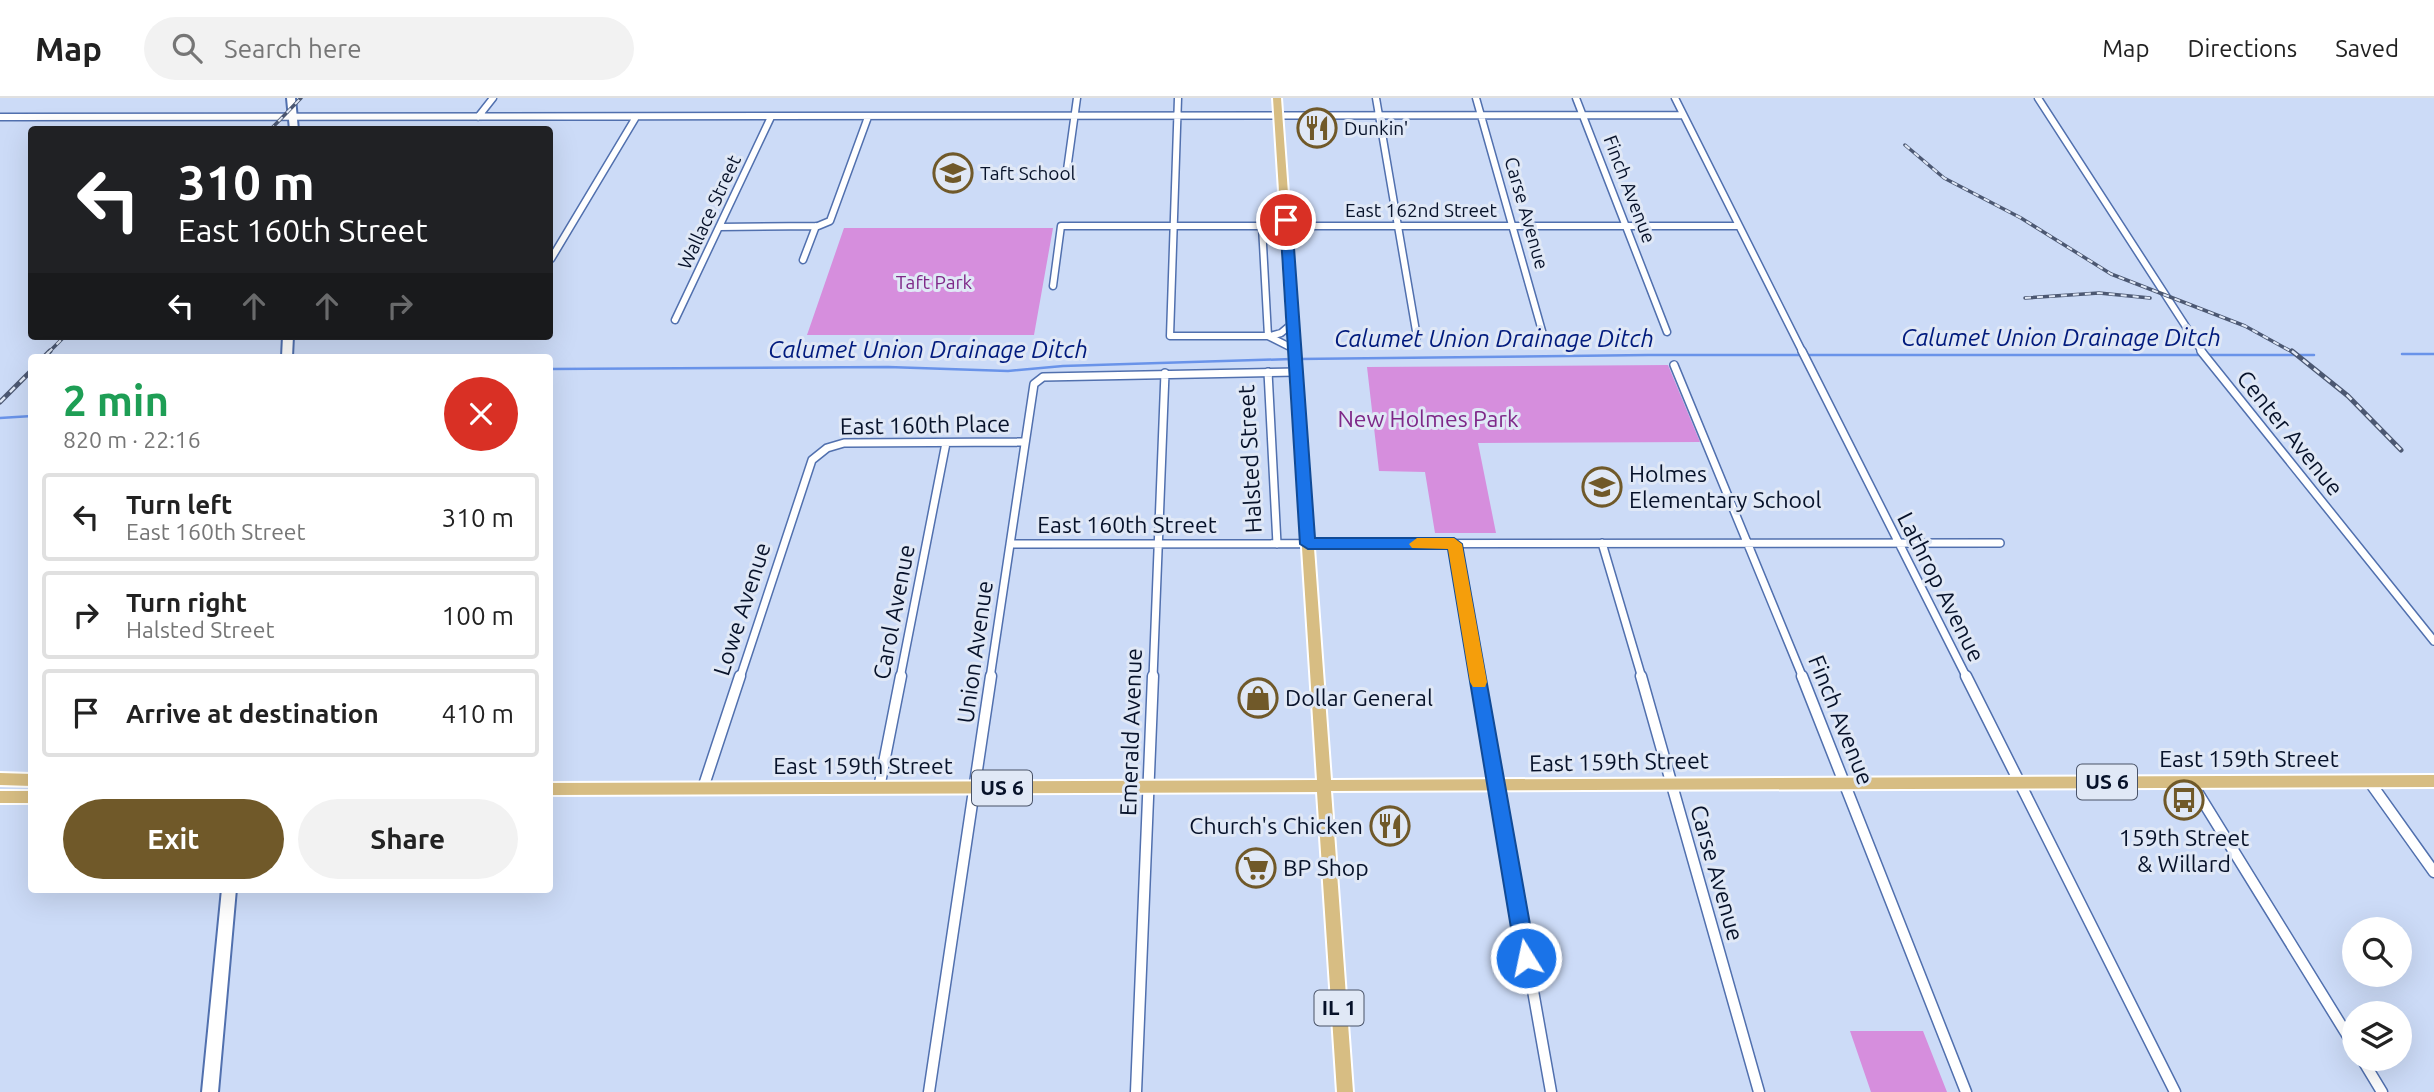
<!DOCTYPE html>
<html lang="en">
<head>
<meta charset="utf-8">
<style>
  :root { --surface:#fff; --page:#f2f2f2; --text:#222; --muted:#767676; --line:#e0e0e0; --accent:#705929 }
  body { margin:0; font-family:Ubuntu,sans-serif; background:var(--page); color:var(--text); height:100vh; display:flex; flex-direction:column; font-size:26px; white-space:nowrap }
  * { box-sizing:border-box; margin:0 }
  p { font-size:23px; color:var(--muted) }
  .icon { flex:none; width:38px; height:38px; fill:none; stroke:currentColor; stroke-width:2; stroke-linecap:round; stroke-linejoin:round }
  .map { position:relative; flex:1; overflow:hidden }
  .sheet { position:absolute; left:28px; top:256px; width:525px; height:539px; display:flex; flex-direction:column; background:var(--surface); border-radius:7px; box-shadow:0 7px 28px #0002 }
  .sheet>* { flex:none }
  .hud { position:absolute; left:28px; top:28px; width:525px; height:214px; border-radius:7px; box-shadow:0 7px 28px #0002; background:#202124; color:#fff; overflow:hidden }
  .buttons { position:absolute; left:2342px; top:819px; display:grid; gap:14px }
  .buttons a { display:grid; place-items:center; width:70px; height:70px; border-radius:50%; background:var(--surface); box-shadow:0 7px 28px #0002; font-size:35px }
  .pin { position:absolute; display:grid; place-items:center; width:60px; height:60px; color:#fff; margin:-30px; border:4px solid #fff; border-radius:50%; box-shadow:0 2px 7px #0007 }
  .me { position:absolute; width:77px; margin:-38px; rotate:350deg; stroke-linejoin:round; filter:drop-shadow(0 0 5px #0008) }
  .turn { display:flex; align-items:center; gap:24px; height:147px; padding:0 35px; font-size:32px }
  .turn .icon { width:91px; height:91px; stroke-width:2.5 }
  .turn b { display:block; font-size:49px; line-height:60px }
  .lanes { display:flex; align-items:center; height:66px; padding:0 35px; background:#0003; justify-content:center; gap:35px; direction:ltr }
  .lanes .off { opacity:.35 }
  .round { display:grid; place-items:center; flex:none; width:74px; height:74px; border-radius:37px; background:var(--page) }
  .overview { display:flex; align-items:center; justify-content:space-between; height:119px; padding:0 35px }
  h1 { font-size:42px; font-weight:600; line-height:52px; color:#1e9e55 }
  .cta { display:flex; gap:14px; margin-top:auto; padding:14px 35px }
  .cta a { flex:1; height:80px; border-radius:42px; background:var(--accent); color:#fff; font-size:28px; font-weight:600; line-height:80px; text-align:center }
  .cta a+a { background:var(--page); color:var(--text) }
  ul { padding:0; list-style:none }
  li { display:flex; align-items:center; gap:21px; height:88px; margin:0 14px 10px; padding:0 21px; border:4px solid var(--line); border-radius:7px }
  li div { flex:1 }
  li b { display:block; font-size:26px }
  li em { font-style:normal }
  header { display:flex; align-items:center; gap:42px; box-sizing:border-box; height:98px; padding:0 35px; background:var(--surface); border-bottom:2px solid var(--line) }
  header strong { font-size:33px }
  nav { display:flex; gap:38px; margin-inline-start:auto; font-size:24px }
  .search { width:490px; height:63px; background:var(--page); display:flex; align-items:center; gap:18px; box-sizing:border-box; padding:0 24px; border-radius:38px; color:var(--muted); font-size:26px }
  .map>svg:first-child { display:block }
  .green { fill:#d68edd }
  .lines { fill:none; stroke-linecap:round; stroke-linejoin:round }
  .stream { stroke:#6993e9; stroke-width:2.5 }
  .street-far2-casing { stroke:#5170ae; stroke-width:9 }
  .street-far1-casing { stroke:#5170ae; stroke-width:10 }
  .street-casing { stroke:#5170ae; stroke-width:13 }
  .secondary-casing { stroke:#5170ae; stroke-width:4 }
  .primary-casing { stroke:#fff; stroke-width:4 }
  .street-far2 { stroke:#fff; stroke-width:6 }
  .street-far1 { stroke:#fff; stroke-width:7 }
  .street { stroke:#fff; stroke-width:10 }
  .secondary { fill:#fff; fill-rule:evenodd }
  .primary { fill:#d7bd83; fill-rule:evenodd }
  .rail-far1-casing { stroke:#4c5872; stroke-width:3.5 }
  .rail-casing { stroke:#4c5872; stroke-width:5 }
  .rail-far1 { stroke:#e0e8f6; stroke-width:2; stroke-dasharray:6; stroke-linecap:butt }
  .rail { stroke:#e0e8f6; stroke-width:2.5; stroke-dasharray:7; stroke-linecap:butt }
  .route { fill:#1a73e8; stroke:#114b97; stroke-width:2 }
  .slow { fill:#f59e0b }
  .labels { text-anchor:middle; stroke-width:6; stroke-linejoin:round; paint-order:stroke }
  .far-poi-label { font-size:19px; fill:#07122a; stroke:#e0e8f6; text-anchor:start }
  .far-street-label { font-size:19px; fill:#07122a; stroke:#e0e8f6 }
  .far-park-label { font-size:19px; fill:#7e2888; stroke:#e0e8f6 }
  .shield { fill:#e0e8f6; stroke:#485267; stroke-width:2 }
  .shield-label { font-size:21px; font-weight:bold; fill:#07122a }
  .park-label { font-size:23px; fill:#7e2888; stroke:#e0e8f6 }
  .street-label { font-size:23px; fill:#07122a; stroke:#e0e8f6 }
  .poi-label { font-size:23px; fill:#07122a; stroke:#e0e8f6; text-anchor:start }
  .water-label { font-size:24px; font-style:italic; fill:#001a7d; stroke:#e0e8f6 }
</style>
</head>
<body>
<header>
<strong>Map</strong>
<div class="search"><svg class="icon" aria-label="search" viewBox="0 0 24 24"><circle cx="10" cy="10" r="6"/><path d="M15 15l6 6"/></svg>Search here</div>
<nav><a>Map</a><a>Directions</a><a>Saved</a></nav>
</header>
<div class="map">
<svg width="2434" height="994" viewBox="0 0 2434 994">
  <rect width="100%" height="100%" fill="#ccdbf7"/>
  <!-- green -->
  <path class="green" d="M844 130H1053L1034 237H807Z
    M1668 267 1700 344 1478 345 1496 435H1435L1425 374 1379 373 1367 269Z
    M1850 933H1923L1947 994H1871Z"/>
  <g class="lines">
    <!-- stream -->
    <path class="stream" d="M2402 256H2434
      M2208 257H2314
      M1298 261 1648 257H2202
      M550 271 888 269 1008 273 1063 268 1292 261
      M0 320 32 318"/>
    <!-- street-far2 casing -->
    <g class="street-far2-casing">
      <path id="street-far2" d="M1178 0 1170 238H1268L1294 251
        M1376 0 1417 239
        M1476 0 1544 240
        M1576 0 1667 234
        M1675 0 1803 255
        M2038 0 2203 255
        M0 19 1683 17
        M478 19 493 0
        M1067 72 1077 0
        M1262 128 1268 238
        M719 129 818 128 830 123 868 19
        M551 161 636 19
        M803 162 816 128
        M1053 188 1061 128H1738
        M675 222 771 19
        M1270 238 1281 235 1293 225"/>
    </g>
    <!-- street-far1 casing -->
    <g class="street-far1-casing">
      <path id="street-far1" d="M1802 253 1967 580
        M2201 253 2434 543
        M1674 267 1803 580
        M1268 274 1277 446
        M1602 445 1642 580
        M1010 446 2000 445
        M1454 446 1478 580
        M740 580 812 362 827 350 844 345 1025 344
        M900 580 946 345
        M990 580 1034 286 1043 279 1296 274
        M1153 580 1165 275"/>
    </g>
    <!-- street casing -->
    <g class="street-casing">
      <path id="street" d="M1477 578 1551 994
        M1641 578 1759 994
        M1802 578 1966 994
        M1966 578 2175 994
        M2369 683 2434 774
        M2191 684 2354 948
        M703 690 740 578
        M879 690 901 578
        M2362 961 2382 994
        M929 994 991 578
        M1136 994 1153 578"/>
    </g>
    <!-- secondary casing -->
    <g class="secondary-casing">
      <path id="secondary" d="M287 0H295L298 32H290Z
        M283 238H293L292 259H282Z
        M222 791H236L218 994H202Z"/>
    </g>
    <!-- primary casing -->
    <g class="primary-casing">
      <path id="primary" d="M1273 0H1281L1331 682 2434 677V689L1331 693 1353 994H1337L1317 694 550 697V685L1317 682Z
        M0 675 32 676V688L0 687Z
        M0 693H32V705H0Z"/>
    </g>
    <!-- street-far2 -->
    <use href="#street-far2" class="street-far2"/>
    <!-- street-far1 -->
    <use href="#street-far1" class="street-far1"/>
    <!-- street -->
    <use href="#street" class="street"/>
    <!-- secondary -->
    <use href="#secondary" class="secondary"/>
    <!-- primary -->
    <use href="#primary" class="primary"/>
    <!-- rail-far1 casing -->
    <g class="rail-far1-casing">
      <path id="rail-far1" d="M270 32 301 0
        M1905 47 1944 80 2021 120 2111 176 2245 228 2294 255
        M2025 200 2099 195 2150 200
        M48 255 65 238"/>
    </g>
    <!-- rail casing -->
    <g class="rail-casing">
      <path id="rail" d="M2292 253 2348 298 2401 352
        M44 259 50 253
        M0 304 32 272"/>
    </g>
    <!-- rail-far1 -->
    <use href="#rail-far1" class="rail-far1"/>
    <!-- rail -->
    <use href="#rail" class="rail"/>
  </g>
  <!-- route -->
  <path class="route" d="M1286 119 1292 122 1315 440H1454L1462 446 1536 860 1533 867 1526 870 1519 867 1516 860 1448 451H1308L1300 446 1280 122Z"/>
  <!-- slow -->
  <path class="slow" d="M1417 440H1454L1462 446 1487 584 1485 589H1473L1470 584 1448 451 1412 450 1409 446Z"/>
  <!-- icons -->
  <defs>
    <g id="restaurant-ring" transform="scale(2.0125)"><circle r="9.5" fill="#e0e8f6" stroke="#705929" stroke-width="1.5"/><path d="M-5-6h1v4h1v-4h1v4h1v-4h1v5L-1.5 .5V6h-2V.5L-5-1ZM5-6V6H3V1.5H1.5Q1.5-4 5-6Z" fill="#705929"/></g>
    <g id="school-ring" transform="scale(2.0125)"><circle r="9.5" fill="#e0e8f6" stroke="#705929" stroke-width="1.5"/><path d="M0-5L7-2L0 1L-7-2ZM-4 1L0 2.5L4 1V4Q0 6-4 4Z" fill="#705929"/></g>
    <g id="shop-ring" transform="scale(2.0125)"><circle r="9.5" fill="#e0e8f6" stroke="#705929" stroke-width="1.5"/><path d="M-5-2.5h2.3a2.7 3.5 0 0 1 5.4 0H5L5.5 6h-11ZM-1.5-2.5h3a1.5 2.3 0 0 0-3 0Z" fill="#705929"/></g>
    <g id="bus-ring" transform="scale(2.0125)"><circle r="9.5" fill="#e0e8f6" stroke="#705929" stroke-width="1.5"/><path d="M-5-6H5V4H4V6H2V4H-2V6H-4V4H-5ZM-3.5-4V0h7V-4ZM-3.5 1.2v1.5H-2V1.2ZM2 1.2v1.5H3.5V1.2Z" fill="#705929"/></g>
    <g id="supermarket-ring" transform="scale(2.0125)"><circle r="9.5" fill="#e0e8f6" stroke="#705929" stroke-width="1.5"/><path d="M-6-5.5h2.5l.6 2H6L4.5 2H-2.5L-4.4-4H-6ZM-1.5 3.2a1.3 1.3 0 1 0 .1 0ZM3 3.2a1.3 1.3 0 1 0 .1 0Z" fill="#705929"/></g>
  </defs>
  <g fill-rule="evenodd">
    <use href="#restaurant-ring" x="1317" y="30"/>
    <use href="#school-ring" x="953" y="75"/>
    <use href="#school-ring" x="1602" y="389"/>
    <use href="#shop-ring" x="1258" y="600"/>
    <use href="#bus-ring" x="2184" y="702"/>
    <use href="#restaurant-ring" x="1390" y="728"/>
    <use href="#supermarket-ring" x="1256" y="770"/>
  </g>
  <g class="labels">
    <!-- far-poi labels -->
    <g class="far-poi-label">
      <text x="1344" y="37">Dunkin'</text>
      <text x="980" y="82">Taft School</text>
    </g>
    <!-- far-street labels -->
    <g class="far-street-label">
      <text transform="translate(1630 91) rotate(69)" y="7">Finch Avenue</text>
      <text x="1421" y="119">East 162nd Street</text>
      <text transform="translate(709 114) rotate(-65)" y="7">Wallace Street</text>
      <text transform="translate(1527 115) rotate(74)" y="7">Carse Avenue</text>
    </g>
    <!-- far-park labels -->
    <g class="far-park-label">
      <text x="934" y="191">Taft Park</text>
    </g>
    <!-- shield labels -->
    <g class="shield">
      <rect x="2077" y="666.5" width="60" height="35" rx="5"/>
      <rect x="972" y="672.5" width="60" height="35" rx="5"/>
      <rect x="1314.5" y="892.5" width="49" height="35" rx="5"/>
    </g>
    <g class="shield-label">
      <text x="2107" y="691">US 6</text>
      <text x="1002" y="697">US 6</text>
      <text x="1339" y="917">IL 1</text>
    </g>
    <!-- park labels -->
    <g class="park-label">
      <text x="1428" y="329">New Holmes Park</text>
    </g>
    <!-- street labels -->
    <g class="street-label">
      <text transform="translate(925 327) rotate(-1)" y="8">East 160th Place</text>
      <text transform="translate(2290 335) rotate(51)" y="8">Center Avenue</text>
      <text transform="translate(1250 361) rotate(-93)" y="8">Halsted Street</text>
      <text x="1127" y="435">East 160th Street</text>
      <text transform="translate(1941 489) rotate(63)" y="8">Lathrop Avenue</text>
      <text transform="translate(742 511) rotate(-72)" y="8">Lowe Avenue</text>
      <text transform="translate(894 514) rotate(-79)" y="8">Carol Avenue</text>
      <text transform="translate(975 554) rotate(-82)" y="8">Union Avenue</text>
      <text transform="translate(1841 622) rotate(68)" y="8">Finch Avenue</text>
      <text transform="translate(1131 634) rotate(-88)" y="8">Emerald Avenue</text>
      <text x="2249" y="669">East 159th Street</text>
      <text transform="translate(1619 664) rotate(-1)" y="8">East 159th Street</text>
      <text x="863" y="676">East 159th Street</text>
      <text transform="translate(1717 775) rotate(74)" y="8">Carse Avenue</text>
    </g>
    <!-- poi labels -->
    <g class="poi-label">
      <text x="1629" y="384">Holmes<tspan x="1629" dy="26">Elementary School</tspan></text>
      <text x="1285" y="608">Dollar General</text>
      <text x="1363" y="736" text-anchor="end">Church's Chicken</text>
      <text x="2184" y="748" text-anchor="middle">159th Street<tspan x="2184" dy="26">&amp; Willard</tspan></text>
      <text x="1283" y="778">BP Shop</text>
    </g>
    <!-- water labels -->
    <g class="water-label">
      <text x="2061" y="248">Calumet Union Drainage Ditch</text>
      <text x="1494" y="249">Calumet Union Drainage Ditch</text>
      <text x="928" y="260">Calumet Union Drainage Ditch</text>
    </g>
  </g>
</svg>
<div class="buttons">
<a><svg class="icon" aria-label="search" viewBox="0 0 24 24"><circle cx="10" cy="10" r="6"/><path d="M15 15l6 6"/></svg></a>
<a><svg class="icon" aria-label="layers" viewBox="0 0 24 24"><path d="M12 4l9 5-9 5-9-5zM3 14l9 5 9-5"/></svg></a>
</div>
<div class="pin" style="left:1286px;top:122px;background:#d93025"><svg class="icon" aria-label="arrive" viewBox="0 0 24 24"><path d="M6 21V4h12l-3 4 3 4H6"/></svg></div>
<svg class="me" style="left:1526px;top:860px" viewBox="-20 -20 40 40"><circle r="17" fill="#1a73e8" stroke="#fff" stroke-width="3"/><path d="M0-11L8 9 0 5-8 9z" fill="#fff"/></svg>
<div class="hud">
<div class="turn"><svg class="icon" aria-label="left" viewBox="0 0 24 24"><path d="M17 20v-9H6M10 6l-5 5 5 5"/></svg><div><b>310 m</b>East 160th Street</div></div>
<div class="lanes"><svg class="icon" aria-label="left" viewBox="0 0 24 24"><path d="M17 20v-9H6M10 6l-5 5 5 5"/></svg><svg class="icon off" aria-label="ahead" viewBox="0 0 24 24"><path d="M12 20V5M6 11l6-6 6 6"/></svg><svg class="icon off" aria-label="ahead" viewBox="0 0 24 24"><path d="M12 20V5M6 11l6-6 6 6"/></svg><svg class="icon off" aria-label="right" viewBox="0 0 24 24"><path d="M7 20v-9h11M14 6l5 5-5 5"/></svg></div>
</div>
<section class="sheet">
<div class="overview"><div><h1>2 min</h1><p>820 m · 22:16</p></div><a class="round" style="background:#d93025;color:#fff"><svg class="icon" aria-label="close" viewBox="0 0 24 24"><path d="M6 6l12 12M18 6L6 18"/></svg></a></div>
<ul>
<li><svg class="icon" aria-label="left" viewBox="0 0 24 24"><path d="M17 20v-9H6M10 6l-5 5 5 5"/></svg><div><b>Turn left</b><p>East 160th Street</p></div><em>310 m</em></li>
<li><svg class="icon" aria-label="right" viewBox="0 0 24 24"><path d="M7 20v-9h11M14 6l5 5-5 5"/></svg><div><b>Turn right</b><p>Halsted Street</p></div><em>100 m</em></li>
<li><svg class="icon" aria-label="arrive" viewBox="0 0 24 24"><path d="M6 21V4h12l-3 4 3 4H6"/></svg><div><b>Arrive at destination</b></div><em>410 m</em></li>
</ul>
<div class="cta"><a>Exit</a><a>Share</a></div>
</section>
</div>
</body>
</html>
